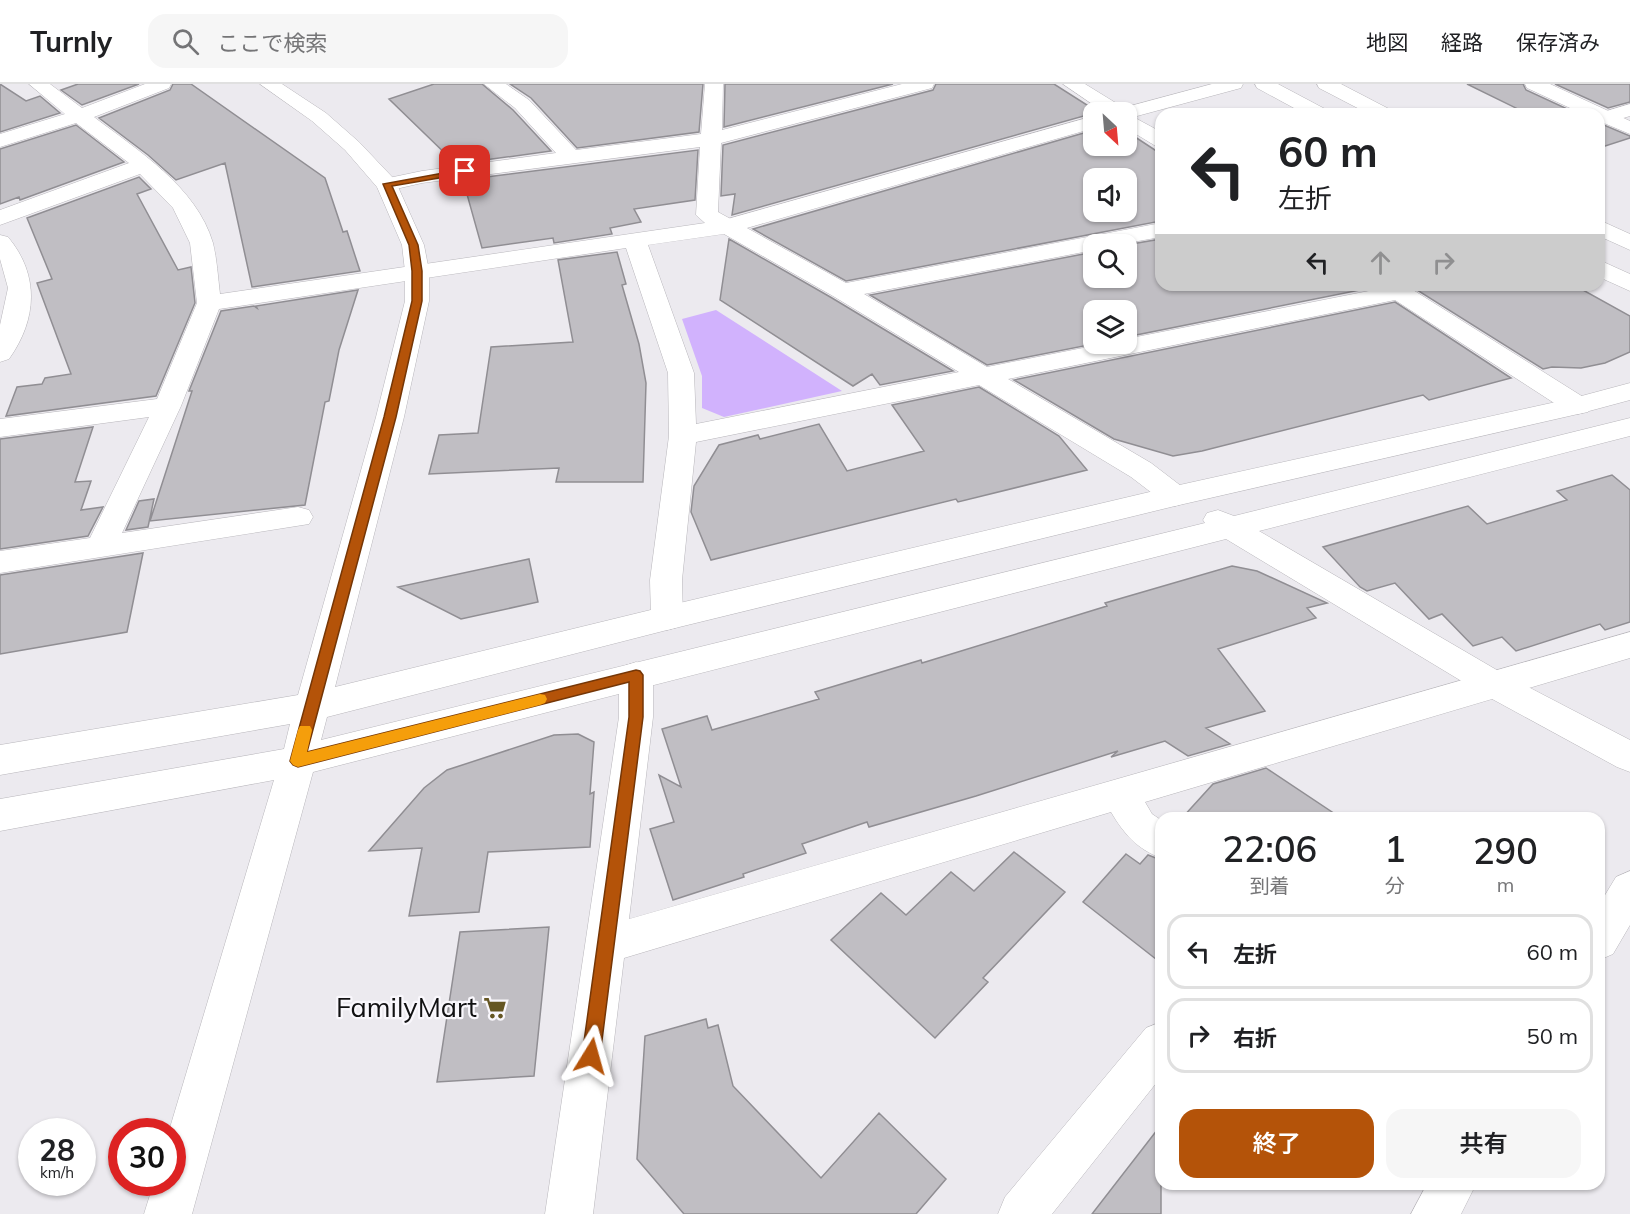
<!DOCTYPE html>
<html lang="ja">
<head>
<meta charset="utf-8">
<style>
  :root { --surface:#fff; --page:#f6f6f6; --text:#202124; --muted:#757577; --line:#e0e0e0; --accent:#b45309 }
  body { margin:0; font-family:Mulish,"Noto Sans JP",sans-serif; background:var(--page); color:var(--text); height:100vh; display:flex; flex-direction:column; font-size:22px; white-space:nowrap }
  * { box-sizing:border-box; margin:0 }
  p { font-size:20px; color:var(--muted) }
  .icon { flex:none; width:33px; height:33px; fill:none; stroke:currentColor; stroke-width:2; stroke-linecap:round; stroke-linejoin:round }
  .map { position:relative; flex:1; overflow:hidden }
  .sheet { position:absolute; left:1155px; top:728px; width:450px; height:378px; display:flex; flex-direction:column; background:var(--surface); border-radius:18px; box-shadow:0 2px 4px #0004 }
  .sheet>* { flex:none }
  .top-card { position:absolute; left:1155px; top:24px; width:450px; height:183px; border-radius:18px; box-shadow:0 2px 4px #0004; background:#fff; color:var(--text); overflow:hidden }
  .needle { width:39px; rotate:154deg }
  .tools { position:absolute; left:1083px; top:18px; display:grid; gap:12px }
  .tools a { display:grid; place-items:center; width:54px; height:54px; border-radius:12px; background:var(--surface); box-shadow:0 2px 4px #0004; font-size:30px }
  .speed { position:absolute; left:18px; top:1034px; display:flex; gap:12px; font-size:30px; font-weight:700; text-align:center }
  .speed>* { display:grid; place-content:center; width:78px; height:78px; border-radius:50%; background:var(--surface); box-shadow:0 2px 4px #0004; line-height:1 }
  .speed small { font-size:15px; font-weight:400 }
  .speed .limit { border:9px solid #d22; background:#fff; color:#111 }
  .pin { position:absolute; display:grid; place-items:center; width:51px; height:51px; color:#fff; margin:-26px; border-radius:12px; box-shadow:0 3px 9px #0006 }
  .me { position:absolute; width:66px; margin:-33px; rotate:8deg; stroke-linejoin:round; filter:drop-shadow(0 0 4px #0008) }
  .turn { display:flex; align-items:center; gap:21px; height:126px; padding:0 24px; font-size:27px }
  .turn .icon { width:78px; height:78px; stroke-width:2.5 }
  .turn b { display:block; font-size:42px; line-height:51px }
  .lanes { display:flex; align-items:center; height:57px; padding:0 24px; background:#0003; justify-content:center; gap:30px; direction:ltr }
  .lanes .off { opacity:.35 }
  .eta { display:flex; justify-content:space-evenly; align-items:center; height:102px; text-align:center }
  .eta b { font-size:36px; font-weight:600; line-height:42px }
  .action { display:flex; gap:12px; margin-top:auto; padding:12px 24px }
  .action a { flex:1; height:69px; border-radius:18px; background:var(--accent); color:#fff; font-size:24px; font-weight:600; line-height:69px; text-align:center }
  .action a+a { background:var(--page); color:var(--text) }
  ul { padding:0; list-style:none }
  li { display:flex; align-items:center; gap:18px; height:75px; margin:0 12px 9px; padding:0 12px; border:3px solid var(--line); border-radius:18px }
  li div { flex:1 }
  li b { display:block; font-size:22px }
  li em { font-style:normal }
  header { display:flex; align-items:center; gap:36px; box-sizing:border-box; height:84px; padding:0 30px; background:var(--surface); border-bottom:2px solid var(--line) }
  header strong { font-size:28px }
  nav { display:flex; gap:33px; margin-inline-start:auto; font-size:21px }
  .search { width:420px; height:54px; background:var(--page); display:flex; align-items:center; gap:15px; box-sizing:border-box; padding:0 21px; border-radius:18px; color:var(--muted); font-size:22px }
  .map>svg:first-child { display:block }
  .green { fill:#d1b2fd }
  .building { fill:#c0bec3; stroke:#908e93; stroke-width:1.5; fill-rule:evenodd }
  .lines { fill:none; stroke-linecap:round; stroke-linejoin:round }
  .street-casing { stroke:#b8b6bb; stroke-width:1 }
  .secondary-casing { stroke:#b8b6bb; stroke-width:1 }
  .street { fill:#fff; fill-rule:evenodd }
  .secondary { fill:#fff; fill-rule:evenodd }
  .route { fill:#b45309; stroke:#753606; stroke-width:1.5 }
  .slow { fill:#f59e0b }
  .labels { text-anchor:middle; stroke-width:4.5; stroke-linejoin:round; paint-order:stroke }
  .near-poi-label { font-size:27px; fill:#111112; stroke:#f9f7fc; text-anchor:end }
</style>
</head>
<body>
<header>
<strong>Turnly</strong>
<div class="search"><svg class="icon" aria-label="search" viewBox="0 0 24 24"><circle cx="10" cy="10" r="6"/><path d="M15 15l6 6"/></svg>ここで検索</div>
<nav><a>地図</a><a>経路</a><a>保存済み</a></nav>
</header>
<div class="map">
<svg width="1630" height="1130" viewBox="0 0 1630 1130">
  <rect width="100%" height="100%" fill="#eceaef"/>
  <!-- green -->
  <path class="green" d="M716 226 842 307 724 333 702 324V292L682 235Z"/>
  <!-- building -->
  <path class="building" d="M0 0 26 17 40 12 60 29 0 48Z
    M78 0H139L82 21 61 6Z
    M173 0H191L325 94 343 148 347 147 360 187 252 203 225 79 176 96 148 71 99 34 170 6Z
    M434 0H482L513 26 551 67 456 80 389 15Z
    M510 0H703L699 48 577 64 531 14Z
    M725 0H893L724 43Z
    M936 0H1054L1098 28 732 131 735 110 721 112 723 61 933 6Z
    M1467 0H1523L1526 6 1578 30H1528Z
    M1555 0H1630V18L1608 24Z
    M1599 39 1630 52V54L1599 64Z
    M76 41 124 78 20 116 19 113 0 120V65Z
    M1094 46V62H1126V47L1161 70V137L846 197 753 145ZM1094 94H1126V128H1094Z
    M698 66 695 116 634 125 641 138 610 144 612 150 554 159 553 154 482 164 463 96Z
    M139 93 151 105 137 110 178 186 191 183 195 219 156 312 6 332 17 303 42 300 45 294 71 290 37 199 52 195 27 134Z
    M729 155 832 214 953 287 880 301 872 290 853 302 720 216Z
    M1161 155V201H1374L1375 203 1126 253V226H1094V260L987 281 870 211 1094 168V194H1126V161Z
    M617 168 626 200 622 201 639 260 646 299 643 398H556L559 384 429 390 439 351 478 349 491 263 573 258 558 176Z
    M1409 201H1574L1630 232V268L1605 279 1581 284 1552 283 1543 285Z
    M358 206 339 266 329 317 325 318 305 421 150 437 192 307H189L221 227 254 222 257 224 256 222Z
    M1395 218 1511 294 1429 316 1423 311 1202 367 1173 372 1114 355 1014 296Z
    M979 303 1059 352 1087 386 958 418 956 415 711 476 691 428 694 402 719 361 758 351 760 355 819 340 847 387 924 367 892 321Z
    M93 343 75 398 91 397 81 426 103 423 88 452 0 465V355Z
    M1612 391 1630 406V538L1605 546 1600 540 1516 567 1502 553 1473 562 1442 530 1429 535 1395 499 1367 507 1360 503 1323 463 1468 422 1487 440 1567 416 1557 407Z
    M154 415 148 443 126 446 139 417Z
    M143 469 127 548 0 570V491Z
    M529 475 538 518 461 535 398 503Z
    M1232 482 1257 487 1327 519 1307 524 1316 534 1218 565 1265 627 1206 644 1230 660 1188 672 1165 657 1111 673 1118 667 976 712 869 743 867 738 802 760 806 769 743 790 744 793 673 816 650 745 674 738 659 691 681 703 662 645 707 632 712 646 819 615 815 608 921 576 922 579 1107 522 1105 519Z
    M578 650 594 658 590 710 594 708 590 763 488 768 479 828 409 832 422 764 369 767 424 704 447 686 554 651Z
    M1266 684 1341 734H1182L1213 700Z
    M1014 768 1065 808 983 894 988 898 935 954 831 856 881 809 906 831 951 788 974 807Z
    M1126 770 1140 780 1148 771 1161 776V879L1083 818Z
    M549 843 534 992 437 998 460 848Z
    M706 935 708 944 718 941 733 1002 821 1094 879 1029 946 1095 916 1130H684L637 1075 645 952Z
    M1161 1041V1130H1092Z"/>
  <g class="lines">
    <!-- street casing -->
    <g class="street-casing">
      <path id="street" d="M29 0H50L82 24 145 0H171L169 4 94 33C138 67 196 102 213 159 217 175 218 194 220 210L705 139 696 131 700 63 422 99 387 107 379 106 376 101 379 96 422 87 556 69 515 24 484 0H506L529 16 576 66 701 50 705 0H723L722 46 902 0H934L932 4 721 59 718 128 846 199 1161 139V153L1121 160H1094V166L864 210 987 283 1103 260H1126V255L1379 205 1376 201H1405L1588 316 1591 322 1588 328 1578 330 1568 328 1395 216 1008 295 1151 379 1185 405 1190 412 1185 419 1175 422 1165 419 1131 393 979 301 696 358 682 496 683 534 678 543 667 546 656 543 651 534 650 496 669 352 668 289 626 164 219 225 181 322 122 449 298 423 309 426 313 433 309 440 0 489V467L90 454 149 333 0 353V335L157 315 197 219 190 159 173 124 140 90 0 141V126L129 79 76 39 0 63V50L65 30ZM724 150 833 212 959 288 696 340 694 289 648 161Z
        M1063 0H1085L1124 24 1127 28H1104Z
        M1630 20V32L1607 39 1599 36 1600 29Z
        M1126 29 1161 48V63L1154 61 1126 44Z
        M0 151 8 153C40 191 37 236 9 275L0 278V241L8 204 0 175Z
        M1630 548V574L1145 718 1152 730 1161 736V774C1137 765 1124 750 1111 728L624 874 593 1130H545L619 633V591L624 582 636 578 648 582 653 591V633L629 835Z
        M1630 787V841L1613 870 1599 876V821L1616 793Z
        M1161 938V993L1052 1130H998L1005 1113 1146 944Z
        M1427 1100H1476L1461 1130H1411Z"/>
    </g>
    <!-- secondary casing -->
    <g class="secondary-casing">
      <path id="secondary" d="M260 0H282L326 29 359 58 395 96 424 161 429 187V217L404 333 335 603 667 522 1175 402 1574 314 1630 299V316L1578 330 1175 422 667 546 327 633 321 656 1205 439 1203 436 1207 429 1218 426 1234 432 1630 334V352L1259 447 1507 592 1630 656V688L1617 683 1483 610 1226 455 313 688 192 1130H144L154 1098H172V1047H169L274 696 0 747V715L284 665 290 640 0 691V661L298 611 376 333 405 217V187L402 161 377 103 345 66 312 37Z
        M1212 0H1243L1241 4 1126 35V28H1116L1119 25Z
        M1255 0H1278L1327 26 1330 30H1305L1257 4Z
        M1317 0H1341L1391 26 1394 30H1369L1319 4Z
        M1525 0H1550L1630 37V50L1599 37V30H1583L1527 4Z
        M1094 32V44L733 148 725 150 717 148 714 143 717 138Z
        M1599 136 1630 150V166L1599 152Z
        M1599 176 1630 190V207L1599 193Z"/>
    </g>
    <!-- street -->
    <use href="#street" class="street"/>
    <!-- secondary -->
    <use href="#secondary" class="secondary"/>
  </g>
  <!-- route -->
  <path class="route" d="M465 85 468 86V89L392 102 418 161 422 187V217L396 333 307 668 636 586 640 587 643 591V633L600 972 597 979 591 981 585 979 582 972 629 633V598L298 683 293 681 290 677 384 333 412 217V187L409 161 383 100Z"/>
  <!-- slow -->
  <path class="slow" d="M540 610 545 611 547 615 545 619 540 621 298 683 293 681 290 677 298 646 300 642H310L312 646 307 668Z"/>
  <!-- icons -->
  <defs>
    <g id="supermarket-bare" transform="scale(1.8)"><path d="M-6-5.5h2.5l.6 2H6L4.5 2H-2.5L-4.4-4H-6ZM-1.5 3.2a1.3 1.3 0 1 0 .1 0ZM3 3.2a1.3 1.3 0 1 0 .1 0Z" fill="#655623" stroke="#f9f7fc" stroke-width="2.5" paint-order="stroke"/></g>
  </defs>
  <g fill-rule="evenodd">
    <use href="#supermarket-bare" x="495" y="924"/>
  </g>
  <g class="labels">
    <!-- near-poi labels -->
    <g class="near-poi-label">
      <text x="477" y="933">FamilyMart</text>
    </g>
  </g>
</svg>
<div class="tools">
<a><svg class="needle" viewBox="-14 -14 28 28"><path d="M0-13l5 13h-10z" fill="#e53935"/><path d="M0 13l5-13h-10z" fill="#757577"/></svg></a>
<a><svg class="icon" aria-label="sound" viewBox="0 0 24 24"><path d="M4 9h4l5-4v14l-5-4H4zM17 9q2 3 0 6"/></svg></a>
<a><svg class="icon" aria-label="search" viewBox="0 0 24 24"><circle cx="10" cy="10" r="6"/><path d="M15 15l6 6"/></svg></a>
<a><svg class="icon" aria-label="layers" viewBox="0 0 24 24"><path d="M12 4l9 5-9 5-9-5zM3 14l9 5 9-5"/></svg></a>
</div>
<div class="speed"><div>28<small>km/h</small></div><div class="limit">30</div></div>
<div class="pin" style="left:465px;top:87px;background:#d93025"><svg class="icon" aria-label="arrive" viewBox="0 0 24 24"><path d="M6 21V4h12l-3 4 3 4H6"/></svg></div>
<svg class="me" style="left:591px;top:972px" viewBox="-20 -20 40 40"><path d="M0-17L14 15 0 8-14 15z" fill="#b45309" stroke="#fff" stroke-width="4"/></svg>
<div class="top-card">
<div class="turn"><svg class="icon" aria-label="left" viewBox="0 0 24 24"><path d="M17 20v-9H6M10 6l-5 5 5 5"/></svg><div><b>60 m</b>左折</div></div>
<div class="lanes"><svg class="icon" aria-label="left" viewBox="0 0 24 24"><path d="M17 20v-9H6M10 6l-5 5 5 5"/></svg><svg class="icon off" aria-label="ahead" viewBox="0 0 24 24"><path d="M12 20V5M6 11l6-6 6 6"/></svg><svg class="icon off" aria-label="right" viewBox="0 0 24 24"><path d="M7 20v-9h11M14 6l5 5-5 5"/></svg></div>
</div>
<section class="sheet">
<div class="eta">
<div><b>22:06</b><p>到着</p></div>
<div><b>1</b><p>分</p></div>
<div><b>290</b><p>m</p></div>
</div>
<ul>
<li><svg class="icon" aria-label="left" viewBox="0 0 24 24"><path d="M17 20v-9H6M10 6l-5 5 5 5"/></svg><div><b>左折</b></div><em>60 m</em></li>
<li><svg class="icon" aria-label="right" viewBox="0 0 24 24"><path d="M7 20v-9h11M14 6l5 5-5 5"/></svg><div><b>右折</b></div><em>50 m</em></li>
</ul>
<div class="action"><a>終了</a><a>共有</a></div>
</section>
</div>
</body>
</html>
